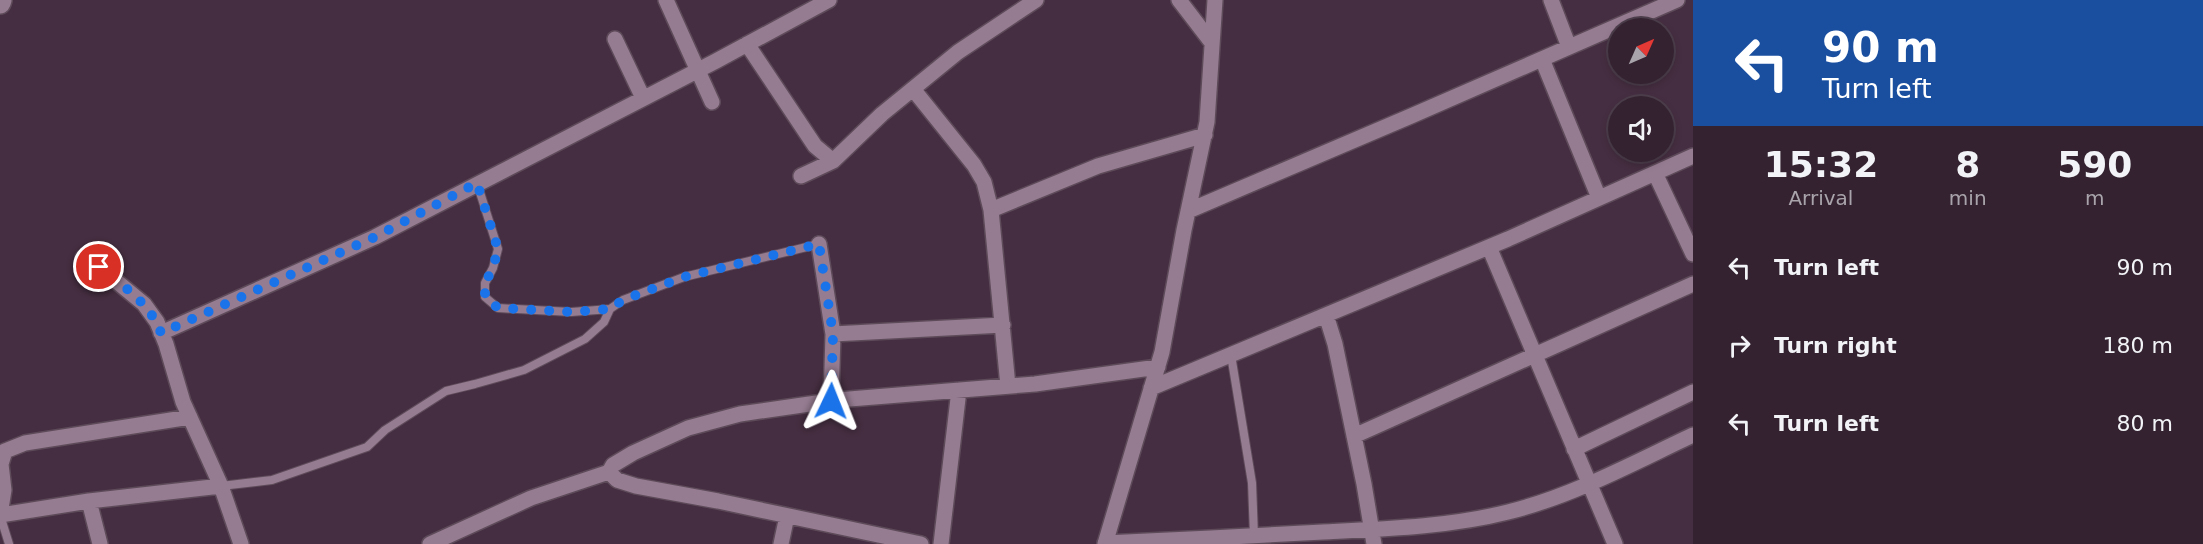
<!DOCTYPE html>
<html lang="en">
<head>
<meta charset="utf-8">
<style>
  :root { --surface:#342231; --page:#3c2a39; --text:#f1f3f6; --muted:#a9a4ab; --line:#4e3f4d }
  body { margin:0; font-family:"DejaVu Sans",sans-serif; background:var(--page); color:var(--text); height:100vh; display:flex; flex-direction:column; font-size:22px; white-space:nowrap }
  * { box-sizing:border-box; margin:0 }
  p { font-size:20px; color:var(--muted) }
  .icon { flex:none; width:33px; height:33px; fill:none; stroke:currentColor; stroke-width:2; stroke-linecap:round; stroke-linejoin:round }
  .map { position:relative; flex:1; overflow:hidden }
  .panel { display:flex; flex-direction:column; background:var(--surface); width:510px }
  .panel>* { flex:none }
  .banner { background:#1a4fa0; color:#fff; overflow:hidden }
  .needle { width:39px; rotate:45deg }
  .buttons { position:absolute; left:1608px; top:18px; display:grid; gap:12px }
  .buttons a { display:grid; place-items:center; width:66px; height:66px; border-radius:50%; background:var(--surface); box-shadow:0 3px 9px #0003,0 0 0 2px var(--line); font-size:30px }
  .pin { position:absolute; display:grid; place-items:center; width:51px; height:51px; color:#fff; margin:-26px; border:3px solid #fff; border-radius:50%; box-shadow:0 2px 6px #0007 }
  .me { position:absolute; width:66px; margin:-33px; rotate:2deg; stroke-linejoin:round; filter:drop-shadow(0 0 4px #0008) }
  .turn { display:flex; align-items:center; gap:21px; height:126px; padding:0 30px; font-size:27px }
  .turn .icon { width:78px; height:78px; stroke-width:2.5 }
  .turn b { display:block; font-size:42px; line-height:51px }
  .eta { display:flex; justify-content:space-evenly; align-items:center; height:102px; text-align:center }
  .eta b { font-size:36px; font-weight:600; line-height:42px }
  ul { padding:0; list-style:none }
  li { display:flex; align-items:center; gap:18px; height:78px; padding:0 30px }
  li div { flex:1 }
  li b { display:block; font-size:22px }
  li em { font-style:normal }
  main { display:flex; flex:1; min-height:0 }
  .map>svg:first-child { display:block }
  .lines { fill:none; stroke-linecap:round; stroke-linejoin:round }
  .lane-casing { stroke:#5e4b5a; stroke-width:10 }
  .street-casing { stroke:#5e4b5a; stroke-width:18 }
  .secondary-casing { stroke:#5e4b5a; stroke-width:24 }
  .lane { stroke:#967c91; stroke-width:8 }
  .street { stroke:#967c91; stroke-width:15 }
  .secondary { stroke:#967c91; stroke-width:21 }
  .route { stroke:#1a73e8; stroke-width:10; stroke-dasharray:0 18 }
</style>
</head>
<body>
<main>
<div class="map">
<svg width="1693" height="544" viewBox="0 0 1693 544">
  <rect width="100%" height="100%" fill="#452e41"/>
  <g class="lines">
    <!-- lane casing -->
    <g class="lane-casing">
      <path id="lane" d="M477 183 498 249 493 268 485 283V297L498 308 571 312 610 309
        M1231 355 1252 483 1254 536
        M221 486 272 480 367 447 385 430 446 391 475 384 524 370 585 339 604 322 610 309 623 300 684 277 819 244
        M0 515 9 544"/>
    </g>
    <!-- street casing -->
    <g class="street-casing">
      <path id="street" d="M666 0 712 102
        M1179 0 1212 43
        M1551 0 1569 47
        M615 39 643 98
        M747 44 815 146 833 161
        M1542 59 1599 198
        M913 89 974 165 984 182 991 210 1008 386
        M1655 173 1693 254
        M801 176 833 161 882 114 958 52 1036 0
        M991 210 1098 166 1205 135
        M1188 211 1411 116 1677 0
        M819 244 833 334 831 401
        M1489 247 1615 544
        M83 258 99 267 144 304 157 322 166 344 183 402 221 486 241 544
        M1326 315 1335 344 1364 484 1374 544
        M161 333 375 237 716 61 829 0
        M833 334 1003 325
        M1151 388 1508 239 1693 156
        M1354 436 1693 284
        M1574 449 1693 392
        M609 472 617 480 636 486 718 501 921 544
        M89 501 100 544
        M0 515 4 490 1 464 5 451 25 443 190 417
        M0 515 89 501 221 486
        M1105 543C1178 540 1250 536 1323 532 1384 529 1449 527 1508 512 1573 496 1633 463 1693 435
        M430 544 531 498 609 472 613 465 633 453 688 428 740 414 837 400 1035 384 1158 367
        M781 544 787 516
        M941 544 959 390
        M1105 544 1162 352 1184 230 1207 122 1215 0"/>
    </g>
    <!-- secondary casing -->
    <g class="secondary-casing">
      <path id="secondary" d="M0 3 1 0"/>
    </g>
    <!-- lane -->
    <use href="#lane" class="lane"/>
    <!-- street -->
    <use href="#street" class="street"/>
    <!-- secondary -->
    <use href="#secondary" class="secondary"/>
  </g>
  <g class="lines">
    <!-- route -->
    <path class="route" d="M99 267C123 286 150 303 161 333L375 237 477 183 498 249 493 268 485 283V297L498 308 571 312 610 309 623 300 684 277 819 244 833 334 831 401"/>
  </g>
</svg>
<div class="buttons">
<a><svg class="needle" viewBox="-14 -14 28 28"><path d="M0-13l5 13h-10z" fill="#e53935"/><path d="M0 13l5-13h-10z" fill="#a9a4ab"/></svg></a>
<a><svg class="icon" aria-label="sound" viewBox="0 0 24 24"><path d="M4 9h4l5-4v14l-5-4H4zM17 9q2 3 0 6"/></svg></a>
</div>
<div class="pin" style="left:99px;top:267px;background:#d93025"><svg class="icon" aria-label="arrive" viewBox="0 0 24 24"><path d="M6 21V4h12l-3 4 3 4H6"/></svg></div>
<svg class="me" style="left:831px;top:401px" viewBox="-20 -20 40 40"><path d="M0-17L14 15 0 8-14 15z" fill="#1a73e8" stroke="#fff" stroke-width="4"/></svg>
</div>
<section class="panel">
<div class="banner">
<div class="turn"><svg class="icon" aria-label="left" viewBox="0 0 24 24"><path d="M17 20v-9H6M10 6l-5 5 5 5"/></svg><div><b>90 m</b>Turn left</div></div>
</div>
<div class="eta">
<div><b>15:32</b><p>Arrival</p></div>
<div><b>8</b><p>min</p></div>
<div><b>590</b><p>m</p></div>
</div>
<ul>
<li><svg class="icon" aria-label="left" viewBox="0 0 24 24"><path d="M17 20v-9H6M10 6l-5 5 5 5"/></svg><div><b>Turn left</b></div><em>90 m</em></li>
<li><svg class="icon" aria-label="right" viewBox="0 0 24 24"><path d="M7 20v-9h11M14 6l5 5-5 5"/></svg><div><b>Turn right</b></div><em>180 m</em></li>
<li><svg class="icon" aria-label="left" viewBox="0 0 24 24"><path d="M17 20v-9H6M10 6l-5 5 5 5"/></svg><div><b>Turn left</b></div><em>80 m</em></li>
</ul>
</section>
</main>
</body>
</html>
